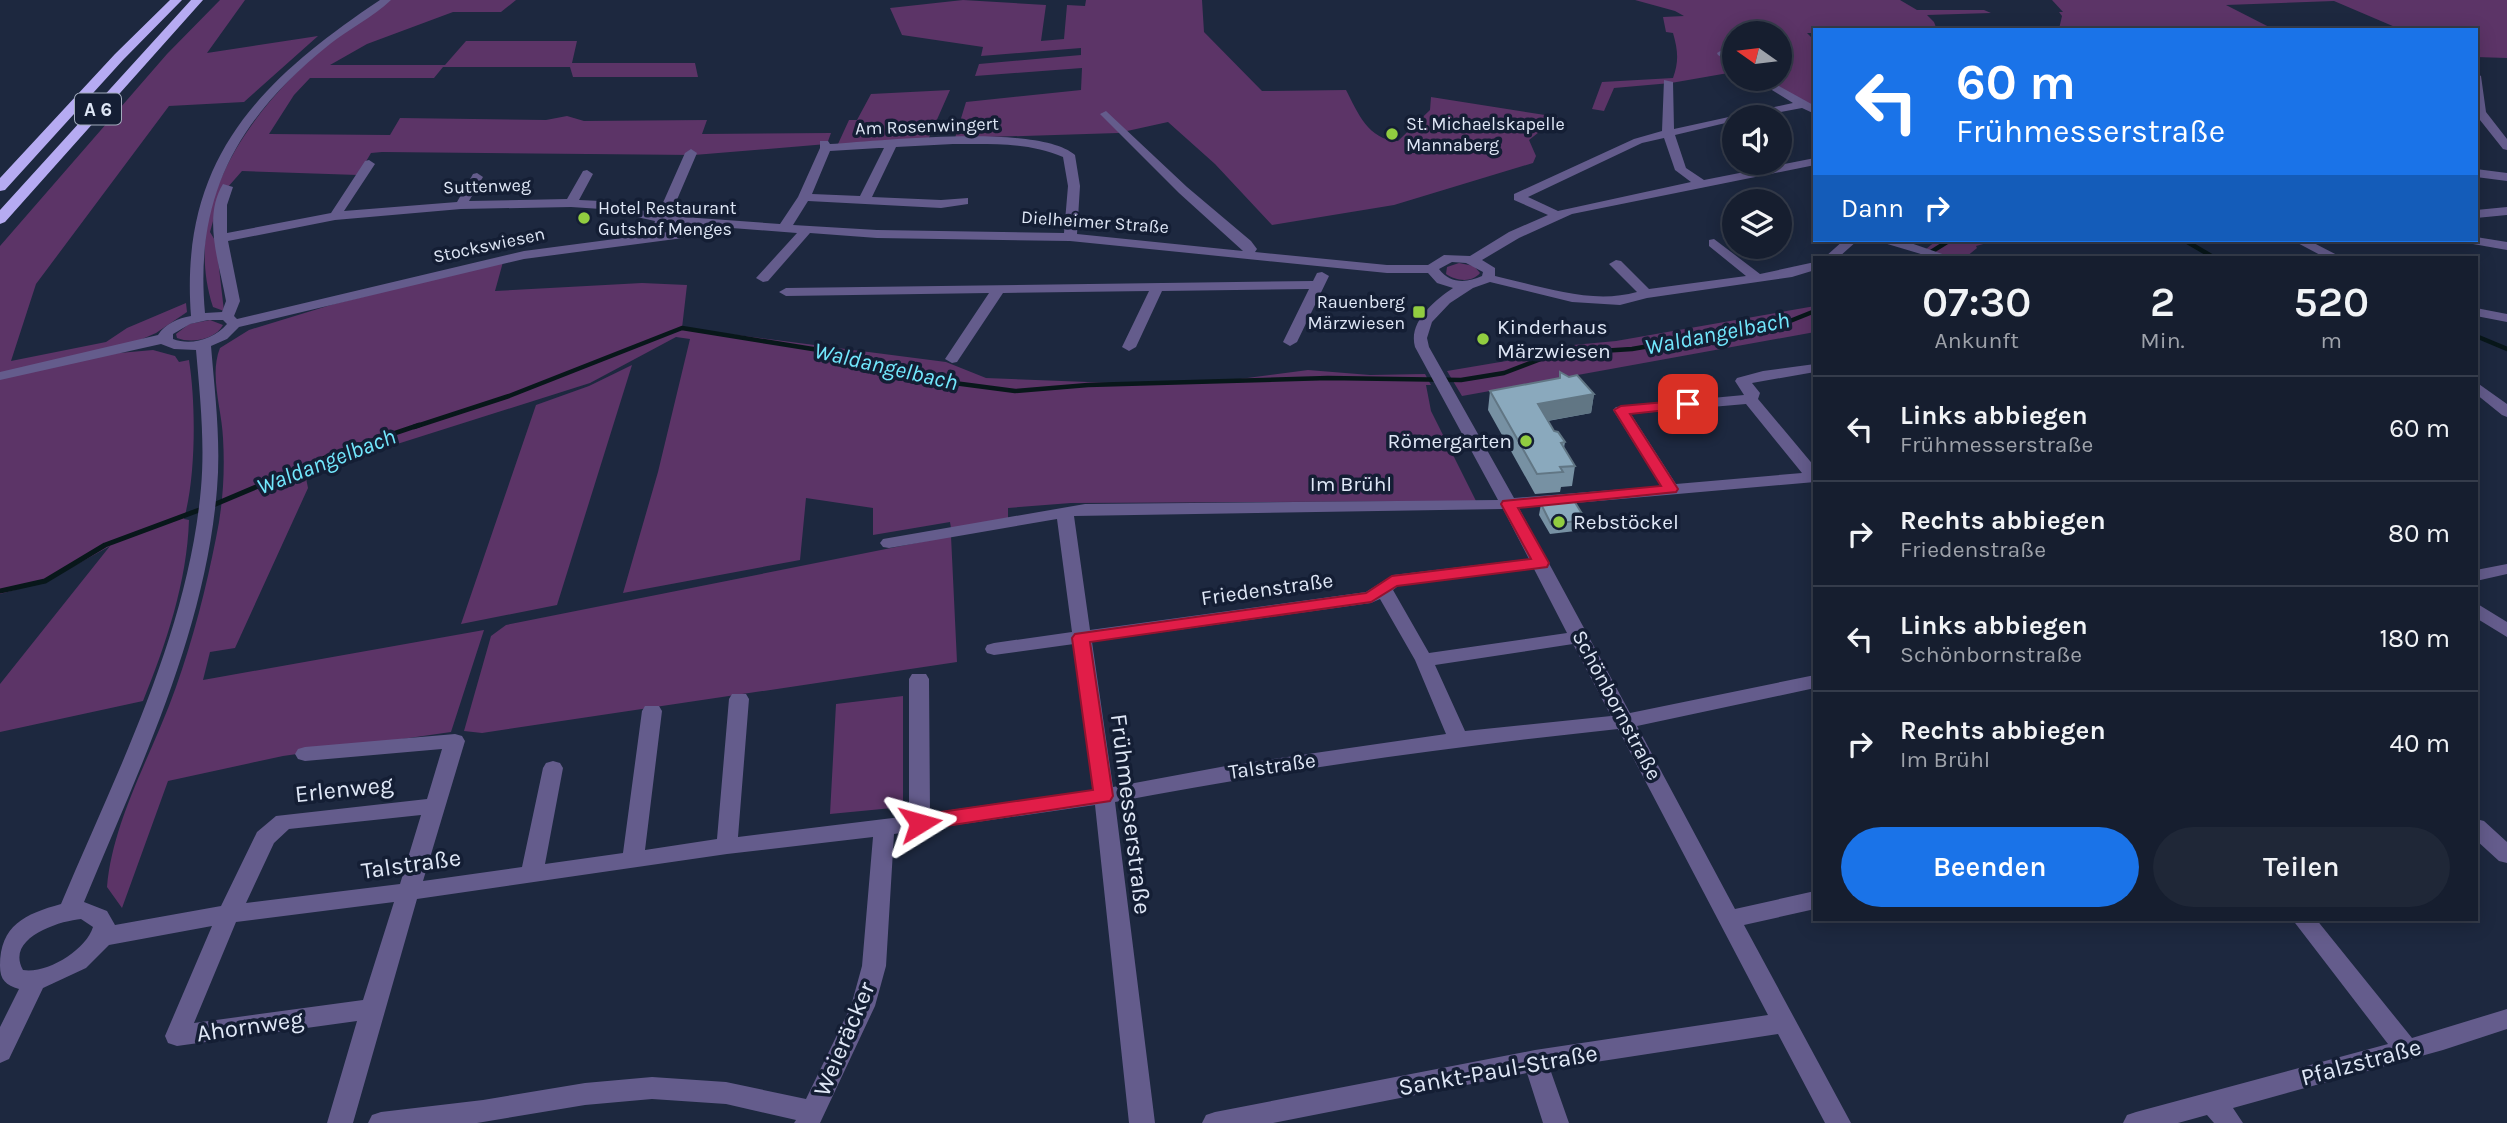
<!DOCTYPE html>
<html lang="de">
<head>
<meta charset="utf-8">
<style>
  :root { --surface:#161e2f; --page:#1f2737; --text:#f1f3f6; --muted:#9ea2aa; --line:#353c4b; --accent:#1a73e8 }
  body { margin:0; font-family:Karla,sans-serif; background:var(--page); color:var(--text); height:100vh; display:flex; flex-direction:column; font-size:26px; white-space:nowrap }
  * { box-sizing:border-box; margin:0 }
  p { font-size:23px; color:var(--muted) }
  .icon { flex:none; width:38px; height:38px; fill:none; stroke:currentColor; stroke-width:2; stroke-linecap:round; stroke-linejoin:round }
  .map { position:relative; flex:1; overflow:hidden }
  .drawer { position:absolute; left:1813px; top:256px; width:665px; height:665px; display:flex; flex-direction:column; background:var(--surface); border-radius:0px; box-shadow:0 4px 18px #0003,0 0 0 2px var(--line) }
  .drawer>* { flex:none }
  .guide { position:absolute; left:1813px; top:28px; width:665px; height:214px; border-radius:0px; box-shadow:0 4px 18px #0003,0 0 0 2px var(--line); background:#1a73e8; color:#fff; overflow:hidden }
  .needle { width:46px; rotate:284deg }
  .tools { position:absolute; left:1722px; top:21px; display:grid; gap:14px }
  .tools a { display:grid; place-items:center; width:70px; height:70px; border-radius:50%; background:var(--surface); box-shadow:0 4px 18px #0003,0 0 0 2px var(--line); font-size:35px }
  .pin { position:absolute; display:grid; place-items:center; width:60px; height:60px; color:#fff; margin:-30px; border-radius:14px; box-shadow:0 4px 10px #0006 }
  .me { position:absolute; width:77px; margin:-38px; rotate:82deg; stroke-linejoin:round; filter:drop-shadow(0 0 5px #0008) }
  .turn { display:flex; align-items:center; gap:24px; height:147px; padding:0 28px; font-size:32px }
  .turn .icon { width:91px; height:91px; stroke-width:2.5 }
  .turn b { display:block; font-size:49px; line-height:60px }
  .then { display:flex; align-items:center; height:66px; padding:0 28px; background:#0003; gap:14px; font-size:26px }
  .eta { display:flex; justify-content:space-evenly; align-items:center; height:119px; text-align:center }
  .eta b { font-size:42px; font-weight:600; line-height:49px }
  .cta { display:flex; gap:14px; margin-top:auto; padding:14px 28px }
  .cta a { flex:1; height:80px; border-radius:42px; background:var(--accent); color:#fff; font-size:28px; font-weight:600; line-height:80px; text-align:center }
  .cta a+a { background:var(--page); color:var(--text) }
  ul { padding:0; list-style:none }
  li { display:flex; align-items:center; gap:21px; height:105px; padding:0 28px; border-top:2px solid var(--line) }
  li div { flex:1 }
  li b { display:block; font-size:26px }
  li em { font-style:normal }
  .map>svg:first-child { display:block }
  .green { fill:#5c3467 }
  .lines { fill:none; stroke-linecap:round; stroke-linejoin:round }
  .stream-far1 { stroke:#08171a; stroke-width:4.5 }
  .stream { stroke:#08171a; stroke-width:5 }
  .minor { fill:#645c8c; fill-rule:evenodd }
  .highway { fill:#b6abf2; fill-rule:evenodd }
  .wall { fill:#7791a3 }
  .shaded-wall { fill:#617684 }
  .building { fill:#8aa9bd; stroke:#617684; stroke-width:2 }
  .route { fill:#e11d48; stroke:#92132f; stroke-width:2 }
  .poi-dot { fill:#91cd40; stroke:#141e34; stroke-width:2.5 }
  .labels { text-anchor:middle; stroke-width:7; stroke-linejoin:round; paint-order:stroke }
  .far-poi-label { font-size:18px; fill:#dfe7f6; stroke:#141e34; text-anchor:start }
  .far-street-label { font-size:18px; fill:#dfe7f6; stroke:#141e34 }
  .shield { fill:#141e34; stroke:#a2abbc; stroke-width:2 }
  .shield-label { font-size:19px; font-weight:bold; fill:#dfe7f6 }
  .poi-label { font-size:21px; fill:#dfe7f6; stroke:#141e34; text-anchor:start }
  .street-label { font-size:21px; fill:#dfe7f6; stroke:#141e34 }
  .water-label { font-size:23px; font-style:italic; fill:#72e8fd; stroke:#141e34 }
  .near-street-label { font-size:24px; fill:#dfe7f6; stroke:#141e34 }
</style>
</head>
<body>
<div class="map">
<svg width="2507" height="1123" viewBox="0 0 2507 1123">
  <rect width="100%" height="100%" fill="#1d283f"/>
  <!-- green -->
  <path class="green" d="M220 0H245L207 53 318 36 244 102 169 106 36 284 11 361 106 342 127 328 186 303 187 312 156 333 108 354 153 350 175 356 179 362 189 360C196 404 196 476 184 519L189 520C187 582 166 644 143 701L0 732V684L110 546 47 581 0 594V246L167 54Z
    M390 0H516L501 12H453L367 44 330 65H445L466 41H577L572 63H695L698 77H573L570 67H443L434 78H310L294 95 269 134 390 135 400 118 546 120 567 116 584 121 707 120 702 134 831 133 827 144 694 155 382 152 371 153 358 175 242 171 220 196 210 232 216 242 224 311 213 307C180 205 251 110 324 47 344 30 368 15 390 0Z
    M963 0 1046 5 1041 41 1064 39 1067 5 1085 6 1086 0H1202L1204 32 1262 91 1346 90C1358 113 1368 140 1398 141L1430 110 1431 97 1558 117 1529 140 1536 156 1533 163 1394 205 1272 225 1215 164 1168 122 1118 133 955 138 966 102 1081 90 1082 68 975 76 979 64 1081 55V48L981 56 983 47 902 35 890 8Z
    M1635 0H1900L1917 10H1984L1991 13 1927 15 1934 22 1937 30H1815V33H1807L1815 41V109L1763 79H1780V33H1734V72L1671 83 1614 88 1604 111 1592 109 1602 82 1673 78C1679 62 1678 50 1673 33L1666 32 1663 17 1684 16 1675 11Z
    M2052 0H2507V58L2476 57V30H2402L2334 1 2226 5 2275 30H2056L2059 29 2062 16 2059 12H2063Z
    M950 90 928 140 838 144 849 120H857L871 94Z
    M1998 240 1976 246 1977 248 1966 257H1916L1936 241Z
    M503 262 495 291 642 283 687 285 682 328 946 362 986 378 1114 383 1224 381 1308 370 1370 375 1425 374 1431 385H1426L1431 411 1476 501 1071 503 1008 508V518L951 528 950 522 873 535V508L806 498 800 560 623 593 658 472 690 339 676 337 590 383 394 445 306 478 308 488 235 648 210 652 203 680 484 630 451 732 283 756 168 781 122 908 107 887C113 818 153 753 176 687 193 639 206 589 216 538 223 505 225 472 223 438 222 410 209 375 220 348L249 330 334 304Z
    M1459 263 1474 266 1480 273C1472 283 1456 281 1446 274L1447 267Z
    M1815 306V332L1462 396 1447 371 1524 358 1541 348 1616 341Z
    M210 320 223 325C216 339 192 344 177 338L176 334 189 324Z
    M632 365 557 605 461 624 536 405 589 386Z
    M951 536 957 662 482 733 464 731 491 636 506 625Z
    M903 696V807L830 814 836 704Z"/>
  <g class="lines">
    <!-- stream-far1 -->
    <path class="stream-far1" d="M2184 240 2213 257
      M1923 257 1947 242 1956 240
      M2476 336 2507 349
      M414 427 509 396 682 328 819 350 954 383 1015 391 1088 385 1328 378 1461 380 1504 373 1554 354 1632 349 1785 323 1815 311"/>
    <!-- stream -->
    <path class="stream" d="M211 506 339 452 419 425
      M0 591 45 581 105 545 202 509"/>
    <!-- minor -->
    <path class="minor" d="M380 0H391C373 17 349 29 330 44 239 117 194 194 205 313L222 312 226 301C220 265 202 218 223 184L233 187 227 205V233L331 213 365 161 369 160 375 164 344 211 457 202 473 174 477 173 483 177 469 201 567 199 583 171 587 170 593 174 579 200 601 201 658 214 685 153 691 149 697 153 670 216 780 224 798 197 820 148V141H828L830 144C881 141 1039 123 1075 155L1080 186 1077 234 1243 251 1179 193 1100 114 1106 111 1187 187 1251 241 1257 249 1255 252 1387 265H1428L1444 255 1470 256 1509 232 1548 215 1514 200V194L1634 139 1662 131 1664 80 1673 82 1674 129 1793 103 1754 79H1766L1815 106V114L1802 108 1753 117H1734V121L1675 135 1686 168 1704 180 1815 158V165L1572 214 1519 238 1482 260 1495 268V276C1540 286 1591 305 1637 292L1609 264 1616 260 1621 261 1649 289 1746 276 1709 246V240L1714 239 1760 274 1815 262V270L1792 277 1647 298 1620 305 1572 302 1490 282 1473 288 1450 303 1432 322 1427 338 1429 347 1514 498 1661 486 1613 410 1616 407 1744 395 1735 381 1737 378 1763 371 1815 364V372L1752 383 1760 393 1758 399 1815 467V482L1519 508 1630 713 1815 675V688L1637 726 1735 909 1815 891V909L1744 925 1851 1123H1825L1778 1034 1550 1069 1569 1123H1543L1527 1073 1273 1123H1202L1206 1115 1215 1112 1535 1050 1768 1015 1618 729C1449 747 1282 770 1115 802L1155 1123H1129L1095 805 894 834 886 966 875 1006 820 1123H794L796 1120 726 1104 652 1099 585 1105 477 1123H368L372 1115 381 1112 483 1100 585 1083 652 1077 726 1082 806 1099 851 1006 862 966 873 837 727 854 417 899 353 1123H327L357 1021 177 1046 168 1043 165 1036 212 926 109 945 86 968 43 988 9 1059 0 1063V1027L19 989C6 985 0 980 0 966 0 925 25 914 61 904 117 771 188 634 201 488 205 442 200 396 196 350L174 349 161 344 0 380V372L158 335C165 324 178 318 191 316 179 160 259 81 380 0ZM1664 138 1675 170 1691 182 1558 211 1528 197 1642 143ZM953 144C990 144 1029 142 1063 157L1068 186 1064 233 877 230 793 225 808 201 941 208 968 204V198L941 200 872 197 896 147ZM879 148H884L860 196 812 194 830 151ZM571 207 601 209 655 221 653 227 659 231 664 230 667 223 797 233 756 278 763 282 768 281 810 233 877 238 1070 241 1387 273H1428L1437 283 1453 288C1434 301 1408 322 1415 347L1498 500 1085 504 883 539 880 543 883 547 889 548 1057 519 1072 632 994 643 987 645 985 649 987 653 994 655 1074 644 1093 790 930 813 929 679 926 674H912L909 679V816L738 837 749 699 746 694H732L729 699 717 839 645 850 662 711 659 706H645L642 711 623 853 545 864 563 768 560 763 553 761 546 763 543 768 522 867 423 881 465 741 462 736 455 734 305 747 298 749 295 754 298 759 305 761 442 749 427 799 276 816 257 832 221 906 115 925 107 911 84 902C139 769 205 634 217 489 221 442 215 394 211 346L227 339 239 327 524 259 706 235 712 231 706 227 524 251 237 319 234 316 240 301 228 241 335 220 461 209ZM1452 262 1466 263 1483 272 1482 276C1467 283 1450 284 1439 269ZM208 320H223L227 324C214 339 191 346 173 339V334L190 324ZM1746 404 1802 473 1676 484 1631 414ZM1503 509 1529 559 1393 575 1366 592 1090 630 1074 516ZM1534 569 1567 633 1429 653 1393 590 1398 586ZM1380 599 1415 660 1446 734 1226 766 1113 787 1092 642 1371 603ZM1573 644 1611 716 1465 731 1435 665ZM421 815 400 884 246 903 274 843 289 829ZM394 902 363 1000 194 1023 236 922ZM81 919 93 927C86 950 47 974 23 970 5 938 59 921 81 919Z
      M1722 50 1734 57V65L1718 55 1717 53Z
      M2476 73 2481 76 2486 112 2507 139V150L2503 149 2476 115Z
      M2476 169 2507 173V181L2476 177Z
      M2507 207V215L2476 218V210Z
      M2476 237 2507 242V250L2473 244 2467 240H2476Z
      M1844 240H1858L1839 257H1825Z
      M1883 240H1902L1951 257H1931L1884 243Z
      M2292 240H2308L2341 257H2324Z
      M1322 272 1329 276 1297 342 1290 346 1283 342 1309 289 1162 291 1136 347 1129 351 1122 347 1149 291 1003 293 957 362 952 363 945 359 989 293 786 296 779 292 786 288 1313 281 1317 273Z
      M2476 308 2507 314V322L2476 316Z
      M2476 382 2507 404V417L2502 415 2476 394Z
      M2507 564V574L2476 581V570Z
      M2476 603 2507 622V637L2476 618Z
      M2476 819 2484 821 2507 842V863L2499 861 2476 840Z
      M2292 919H2316L2412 1038 2507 1009V1029L2443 1050 2233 1108 2243 1123H2214L2207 1115 2178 1123H2123L2127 1115 2136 1112 2388 1044Z"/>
    <!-- highway -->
    <path class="highway" d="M170 0H182L123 60 5 190 0 191V178L115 54Z
      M191 0H203L5 222 0 224V210Z"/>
  </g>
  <!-- wall -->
  <path class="wall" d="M1560 372 1594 394 1591 413 1548 421 1554 431 1565 442 1564 448 1575 466 1572 486 1561 487 1560 492 1535 494 1488 410 1490 391 1560 378Z
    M1543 499 1586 520 1584 530 1550 534 1539 515 1541 504H1542Z"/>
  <!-- shaded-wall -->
  <path class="shaded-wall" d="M1594 394 1591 413 1535 423 1538 404Z"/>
  <!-- building -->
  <path class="building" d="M1560 372 1569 377 1577 375 1594 394 1538 404 1554 431 1558 432 1565 442 1561 443 1575 466 1560 467 1563 472 1537 474 1490 391 1560 378Z
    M1571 496 1586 520 1551 524 1541 504H1546L1543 499Z"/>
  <!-- route -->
  <path class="route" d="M1688 400 1695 404 1693 407 1630 414 1678 489 1676 492 1518 508 1549 563 1547 567 1397 586 1371 602 1090 642 1113 796 1110 801 920 830 913 828 910 823 913 818 920 815 1093 790 1072 638 1075 634 1366 593 1392 576 1531 559 1501 504 1503 501 1661 486 1614 410 1621 406Z"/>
  <!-- markers -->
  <g class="poi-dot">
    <circle cx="1392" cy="134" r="7"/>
    <circle cx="584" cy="218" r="7"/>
    <rect x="1412" y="305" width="14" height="14" rx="3.5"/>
    <circle cx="1483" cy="339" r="7"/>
    <circle cx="1526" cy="441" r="7"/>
    <circle cx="1559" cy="522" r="7"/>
  </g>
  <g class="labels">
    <!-- far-poi labels -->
    <g class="far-poi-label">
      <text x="1406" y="130">St. Michaelskapelle<tspan x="1406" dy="21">Mannaberg</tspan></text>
      <text x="598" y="214">Hotel Restaurant<tspan x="598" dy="21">Gutshof Menges</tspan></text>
      <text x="1405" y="308" text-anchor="end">Rauenberg<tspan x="1405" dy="21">Märzwiesen</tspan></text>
    </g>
    <!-- far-street labels -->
    <g class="far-street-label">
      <text transform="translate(927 126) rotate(-2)" y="6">Am Rosenwingert</text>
      <text transform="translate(487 186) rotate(-2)" y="6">Suttenweg</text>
      <text transform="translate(1095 222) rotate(4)" y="6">Dielheimer Straße</text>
      <text transform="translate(489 245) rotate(-12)" y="6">Stockswiesen</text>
    </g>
    <!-- shield labels -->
    <rect class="shield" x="75" y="93.5" width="46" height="31" rx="5"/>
    <g class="shield-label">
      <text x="98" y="116">A 6</text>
    </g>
    <!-- poi labels -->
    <g class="poi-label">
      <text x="1497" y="334">Kinderhaus<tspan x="1497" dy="24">Märzwiesen</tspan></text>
      <text x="1512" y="448" text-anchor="end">Römergarten</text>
      <text x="1573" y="529">Rebstöckel</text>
    </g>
    <!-- street labels -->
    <g class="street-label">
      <text x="1351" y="491">Im Brühl</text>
      <text transform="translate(1267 589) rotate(-8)" y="7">Friedenstraße</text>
      <text transform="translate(1617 705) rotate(62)" y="7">Schönbornstraße</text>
      <text transform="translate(1272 766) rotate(-8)" y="7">Talstraße</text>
    </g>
    <!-- water labels -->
    <g class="water-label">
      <text transform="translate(1717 333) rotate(-11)" y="8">Waldangelbach</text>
      <text transform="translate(886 366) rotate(13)" y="8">Waldangelbach</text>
      <text transform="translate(326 461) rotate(-21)" y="8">Waldangelbach</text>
    </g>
    <!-- near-street labels -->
    <g class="near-street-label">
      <text transform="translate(344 789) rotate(-6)" y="8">Erlenweg</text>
      <text transform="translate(1131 814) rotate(83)" y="8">Frühmesserstraße</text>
      <text transform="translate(411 864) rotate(-8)" y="8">Talstraße</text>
      <text transform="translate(250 1026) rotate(-8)" y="8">Ahornweg</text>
      <text transform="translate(844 1039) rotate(-67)" y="8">Weieräcker</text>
      <text transform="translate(2361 1062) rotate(-15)" y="8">Pfalzstraße</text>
      <text transform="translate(1498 1070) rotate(-10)" y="8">Sankt-Paul-Straße</text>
    </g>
  </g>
</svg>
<div class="tools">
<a><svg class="needle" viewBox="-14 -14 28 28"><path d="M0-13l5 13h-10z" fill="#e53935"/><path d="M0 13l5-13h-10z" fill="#9ea2aa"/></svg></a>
<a><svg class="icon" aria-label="sound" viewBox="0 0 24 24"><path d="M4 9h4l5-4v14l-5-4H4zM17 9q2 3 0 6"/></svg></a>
<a><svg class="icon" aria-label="layers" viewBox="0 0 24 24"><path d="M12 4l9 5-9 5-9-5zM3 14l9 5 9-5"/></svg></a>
</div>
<div class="pin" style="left:1688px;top:404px;background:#d93025"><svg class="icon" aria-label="arrive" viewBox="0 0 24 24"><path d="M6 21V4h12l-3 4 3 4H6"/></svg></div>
<svg class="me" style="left:920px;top:823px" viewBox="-20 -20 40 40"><path d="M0-17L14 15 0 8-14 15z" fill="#e11d48" stroke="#fff" stroke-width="4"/></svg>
<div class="guide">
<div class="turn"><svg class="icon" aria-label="left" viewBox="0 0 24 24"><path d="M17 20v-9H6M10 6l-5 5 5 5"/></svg><div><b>60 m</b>Frühmesserstraße</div></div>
<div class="then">Dann<svg class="icon" aria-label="right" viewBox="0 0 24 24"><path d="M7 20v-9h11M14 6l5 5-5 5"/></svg></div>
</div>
<section class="drawer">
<div class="eta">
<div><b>07:30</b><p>Ankunft</p></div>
<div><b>2</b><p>Min.</p></div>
<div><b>520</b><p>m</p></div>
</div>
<ul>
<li><svg class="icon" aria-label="left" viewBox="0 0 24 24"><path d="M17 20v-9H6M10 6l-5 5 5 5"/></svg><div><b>Links abbiegen</b><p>Frühmesserstraße</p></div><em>60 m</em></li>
<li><svg class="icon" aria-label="right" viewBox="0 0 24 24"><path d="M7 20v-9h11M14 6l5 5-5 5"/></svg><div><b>Rechts abbiegen</b><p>Friedenstraße</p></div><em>80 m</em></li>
<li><svg class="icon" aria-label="left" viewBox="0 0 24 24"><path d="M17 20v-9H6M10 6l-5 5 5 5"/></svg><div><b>Links abbiegen</b><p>Schönbornstraße</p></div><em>180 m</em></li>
<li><svg class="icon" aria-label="right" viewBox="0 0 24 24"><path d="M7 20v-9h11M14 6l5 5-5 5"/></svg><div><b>Rechts abbiegen</b><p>Im Brühl</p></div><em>40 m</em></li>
</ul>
<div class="cta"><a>Beenden</a><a>Teilen</a></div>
</section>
</div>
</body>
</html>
